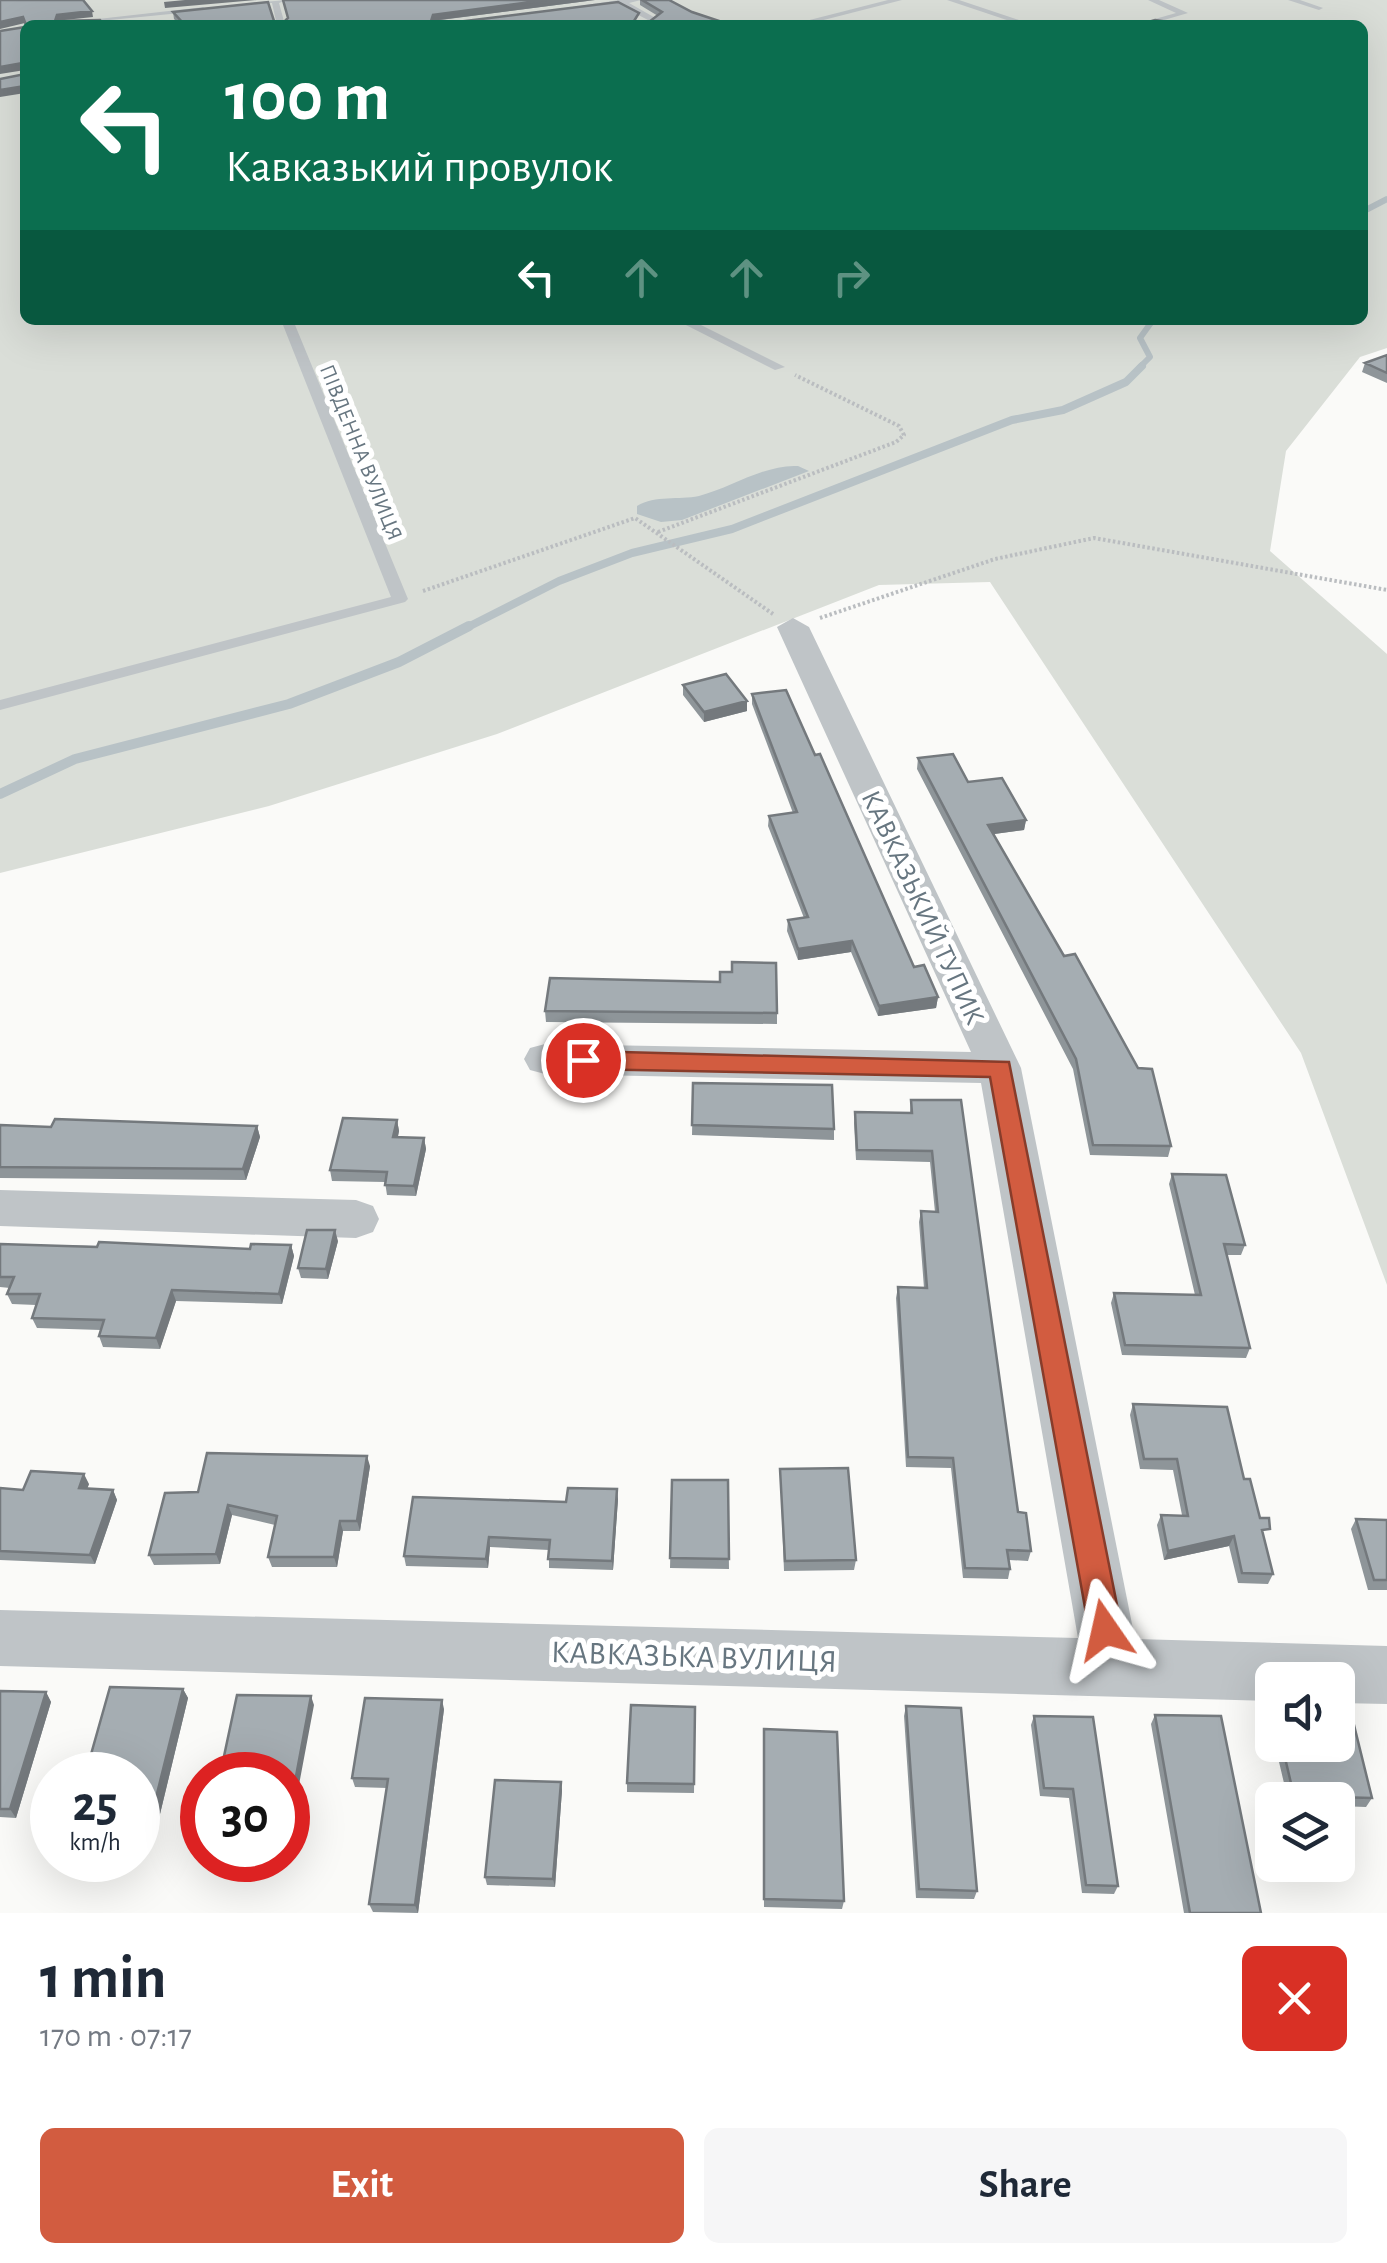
<!DOCTYPE html>
<html lang="en">
<head>
<meta charset="utf-8">
<style>
  :root { --surface:#fff; --page:#f6f6f7; --text:#1f2937; --muted:#747a83; --accent:#d25c40 }
  body { margin:0; font-family:"Alegreya Sans",sans-serif; background:var(--page); color:var(--text); height:100vh; display:flex; flex-direction:column; font-size:38px; white-space:nowrap }
  * { box-sizing:border-box; margin:0 }
  p { font-size:32px; color:var(--muted) }
  .icon { flex:none; width:55px; height:55px; fill:none; stroke:currentColor; stroke-width:2; stroke-linecap:round; stroke-linejoin:round }
  .map { position:relative; height:1913px; overflow:hidden }
  .side { display:flex; flex-direction:column; background:var(--surface); flex:1 }
  .side>* { flex:none }
  .top-card { position:absolute; left:20px; top:20px; width:1348px; height:305px; border-radius:15px; box-shadow:0 10px 40px #0002; background:#0b6e4f; color:#fff; overflow:hidden }
  .controls { position:absolute; left:1255px; top:1662px; display:grid; gap:20px }
  .controls a { display:grid; place-items:center; width:100px; height:100px; border-radius:15px; background:var(--surface); box-shadow:0 10px 40px #0002; font-size:50px }
  .speed { position:absolute; left:30px; top:1752px; display:flex; gap:20px; font-size:50px; font-weight:700; text-align:center }
  .speed>* { display:grid; place-content:center; width:130px; height:130px; border-radius:50%; background:var(--surface); box-shadow:0 10px 40px #0002; line-height:1 }
  .speed small { font-size:25px; font-weight:400 }
  .speed .limit { border:15px solid #d22; background:#fff; color:#111 }
  .pin { position:absolute; display:grid; place-items:center; width:85px; height:85px; color:#fff; margin:-42px; border:5px solid #fff; border-radius:50%; box-shadow:0 2px 10px #0007 }
  .me { position:absolute; width:110px; margin:-55px; rotate:349deg; stroke-linejoin:round; filter:drop-shadow(0 0 8px #0008) }
  .turn { display:flex; align-items:center; gap:35px; height:210px; padding:0 40px; font-size:45px }
  .turn .icon { width:130px; height:130px; stroke-width:2.5 }
  .turn b { display:block; font-size:70px; line-height:85px }
  .lanes { display:flex; align-items:center; height:95px; padding:0 40px; background:#0003; justify-content:center; gap:50px; direction:ltr }
  .lanes .off { opacity:.35 }
  .round { display:grid; place-items:center; flex:none; width:105px; height:105px; border-radius:15px; background:var(--page) }
  .summary { display:flex; align-items:center; justify-content:space-between; height:170px; padding:0 40px }
  h1 { font-size:60px; font-weight:700; line-height:75px }
  .primary-button { display:flex; gap:20px; margin-top:auto; padding:20px 40px }
  .primary-button a { flex:1; height:115px; border-radius:15px; background:var(--accent); color:#fff; font-size:40px; font-weight:700; line-height:115px; text-align:center }
  .primary-button a+a { background:var(--page); color:var(--text) }
  .map>svg:first-child { display:block }
  .green { fill:#daded8; fill-rule:evenodd }
  .water { fill:#b8c2c6 }
  .lines { fill:none; stroke-linecap:round; stroke-linejoin:round }
  .stream-far2 { stroke:#b8c2c6; stroke-width:6 }
  .stream-far1 { stroke:#b8c2c6; stroke-width:8 }
  .stream { stroke:#b8c2c6; stroke-width:10 }
  .path { stroke:#babdc0; stroke-width:4; stroke-dasharray:2.5 2.5; stroke-linecap:butt }
  .service { fill:#bfc4c7; fill-rule:evenodd }
  .minor { fill:#bfc4c7; fill-rule:evenodd }
  .wall { fill:#8e9599 }
  .shaded-wall { fill:#74797d }
  .building { fill:#a5adb2; stroke:#74797d; stroke-width:2.5 }
  .route { fill:#d25c40; stroke:#883c2a; stroke-width:2.5 }
  .labels { text-anchor:middle; stroke-width:10; stroke-linejoin:round; paint-order:stroke }
  .far-street-label { font-size:22px; fill:#677680; stroke:#fff }
  .street-label { font-size:28px; fill:#677680; stroke:#fff }
  .near-street-label { font-size:32px; fill:#677680; stroke:#fff }
</style>
</head>
<body>
<div class="map">
<svg width="1387" height="1913" viewBox="0 0 1387 1913">
  <rect width="100%" height="100%" fill="#fafaf8"/>
  <!-- green -->
  <path class="green" d="M0 0H1387V348L1360 357 1286 451 1270 551 1387 654V1285L1301 1053 990 582 879 585 497 734 269 806 0 873ZM25 25H1362V320H25Z"/>
  <!-- water -->
  <path class="water" d="M798 466 809 471 682 520 661 522 637 514V506C656 495 678 500 699 496 731 488 765 464 798 466Z"/>
  <g class="lines">
    <!-- stream-far2 -->
    <path class="stream-far2" d="M1362 212 1387 199
      M1139 368 1150 357 1140 338 1153 320"/>
    <!-- stream-far1 -->
    <path class="stream-far1" d="M464 629 559 581 632 553 732 529 1012 420 1063 410 1126 382 1142 366"/>
    <!-- stream -->
    <path class="stream" d="M0 794 75 759 289 704 399 662 469 626"/>
    <!-- path -->
    <path class="path" d="M658 532 896 442 904 435 899 426 795 375
      M423 591 635 518 773 614
      M820 618 995 559 1094 538 1387 590"/>
    <!-- service -->
    <path class="service" d="M287 0 279 3 285 25H277L272 3 240 4Z
      M619 0H641L629 3 659 20 649 25H637L648 20 619 5 550 13 546 11Z
      M888 0H902L804 25H790Z
      M947 0H959L1034 25H1022Z
      M1148 0H1159L1188 13 1147 25H1134L1176 13Z
      M1288 0H1300L1323 8 1319 10Z
      M204 7 201 11 59 25 63 23Z
      M281 320H293L408 599 405 602 0 710V700L391 597Z
      M676 320H691L785 367 775 370Z"/>
    <!-- minor -->
    <path class="minor" d="M793 618 809 627 1021 1068 1135 1639 1387 1646V1704L1338 1703V1680H1272V1701L0 1666V1610L1078 1638 981 1083 545 1074 530 1070 524 1059 530 1048 545 1044 971 1052 777 627Z
      M0 1190 356 1200 373 1206 379 1219 373 1232 356 1238 0 1226Z"/>
  </g>
  <!-- wall -->
  <path class="wall" d="M595 0 433 21 639 20 638 21 649 22 658 16 640 5V0H669L692 12 731 25H180L174 19 173 12 284 22Z
    M1387 355V383L1362 372 1365 363Z
    M683 685 747 711 704 722 683 695Z
    M752 694 914 967 938 997 936 1008 878 1016 851 952 798 960 787 931 788 920 804 918 768 826 769 816 793 813 752 704Z
    M918 758 968 782 1026 820 1024 830 994 834 1171 1146 1168 1157 1090 1155 1073 1069 917 769Z
    M732 972 777 1013V1024L546 1022 545 1011 720 982Z
    M693 1083 834 1129V1140L692 1135Z
    M911 1100H961L1018 1512 1031 1551 1028 1561 1009 1560 1010 1569 1008 1579 963 1578 951 1468 906 1467 896 1298 898 1287 924 1288 919 1222 921 1211 935 1212 930 1162 856 1160 854 1123 855 1112 910 1113Z
    M397 1120 399 1131 398 1137 424 1138 426 1149 416 1196 387 1195 385 1182 332 1181 330 1170Z
    M0 1126 51 1127 257 1126 260 1137 246 1180 0 1178Z
    M1172 1174 1245 1245 1241 1255H1227L1250 1348 1246 1358 1122 1355 1111 1303 1114 1293 1195 1295 1169 1184Z
    M338 1241 328 1279 301 1278 298 1268Z
    M0 1244 250 1249 291 1245 294 1256 282 1304 176 1301 160 1349 103 1347 99 1336 101 1330 37 1328 32 1318 36 1305 12 1304 7 1294 10 1288 0 1287Z
    M1133 1404 1244 1479 1264 1539 1273 1574 1268 1584 1238 1583 1229 1546 1164 1560 1157 1525 1161 1515H1182L1173 1470 1140 1469 1130 1415Z
    M370 1466 360 1531H343L337 1567H272L268 1557 275 1525 232 1515 220 1564 154 1565 149 1555 198 1492Z
    M780 1469 856 1560 854 1570 784 1571Z
    M672 1480H728L729 1569 670 1568Z
    M89 1484 87 1488 113 1490 117 1500 95 1564 0 1560V1488L23 1490Z
    M618 1499 613 1570 549 1568V1550L490 1547 488 1568 406 1566 404 1556 566 1502Z
    M1356 1519 1387 1520V1590H1368L1351 1529Z
    M183 1689 188 1698 153 1843 138 1842V1775L93 1774 88 1765Z
    M0 1691 46 1692 51 1702 16 1818 0 1817Z
    M906 1706 977 1891 974 1899 916 1898 904 1716Z
    M695 1707 694 1793 627 1792V1783Z
    M444 1709 418 1913 373 1912 369 1904 387 1788 355 1787 352 1778Z
    M1155 1715 1261 1913H1184L1151 1724Z
    M1034 1716 1093 1717 1118 1886 1114 1894 1082 1893 1069 1798 1040 1796 1031 1725Z
    M763 1738 844 1901 842 1909 764 1907Z
    M1275 1745H1338L1372 1798 1366 1807 1338 1806V1800H1288Z
    M562 1790 555 1887 487 1885 485 1877Z"/>
  <!-- shaded-wall -->
  <path class="shaded-wall" d="M185 0H257L165 8 164 2Z
    M546 0H595L431 21 433 15Z
    M92 11 93 17 55 21 57 15Z
    M23 17 25 23 0 29V22Z
    M23 63 25 70 0 74V67Z
    M25 86V93L0 97V90Z
    M747 701V711L704 722V712Z
    M1026 820 1024 830 987 835 988 825Z
    M852 941 851 952 798 960V949Z
    M938 997 936 1008 878 1016 879 1006Z
    M397 1120 399 1131 395 1148 393 1137Z
    M257 1126 260 1137 246 1180 243 1169Z
    M424 1138 426 1149 416 1196 414 1186Z
    M335 1230 338 1241 328 1279 326 1269Z
    M291 1245 294 1256 282 1304 279 1294Z
    M172 1290 176 1301 160 1349 156 1338Z
    M367 1456 370 1466 360 1531 357 1521Z
    M84 1474 89 1484 84 1498 79 1488Z
    M617 1489 618 1499 613 1570 612 1561Z
    M113 1490 117 1500 95 1564 90 1555Z
    M228 1505 232 1515 220 1564 216 1554Z
    M340 1521 343 1531 337 1567 334 1557Z
    M1234 1536 1229 1546 1164 1560 1168 1551Z
    M489 1537 490 1547 488 1568 486 1559Z
    M183 1689 188 1698 153 1843 147 1834Z
    M46 1692 51 1702 16 1818 10 1809Z
    M311 1696 314 1705 289 1838 288 1834V1819Z
    M442 1700 444 1709 418 1913 415 1905Z
    M561 1782 562 1790 555 1887 553 1879Z"/>
  <!-- building -->
  <path class="building" d="M0 0H83L92 11 57 15 55 21 100 20 104 25H26L23 17 0 22Z
    M283 0H546L433 15 431 21 457 22 618 2 639 13 634 21 649 22 662 12 642 0H669L692 12 731 25H185L173 12 268 2 274 21 284 22 288 18Z
    M1155 20 1189 25H1138Z
    M25 27V68L23 63 0 67V31Z
    M25 74V86L0 90V79Z
    M1387 355V373L1365 363Z
    M726 674 747 701 704 712 683 685Z
    M786 690 815 755 820 754 914 967 924 965 938 997 879 1006 852 941 798 949 788 920 808 917 769 816 797 812 752 694Z
    M953 754 968 782 1002 778 1026 820 988 825 1064 956 1075 954 1138 1068 1152 1069 1171 1146 1093 1145 1076 1059 918 758Z
    M732 962 776 963 777 1013 545 1011 550 978 720 982V972H732Z
    M693 1083 832 1085 834 1129 692 1125Z
    M911 1100H961L1018 1512 1026 1513 1031 1551 1007 1550 1010 1569 965 1568 953 1458 908 1457 898 1287 927 1288 921 1211 938 1212 932 1151 857 1150 855 1112 912 1113Z
    M343 1118 397 1120 393 1137 424 1138 414 1186 385 1185 387 1172 330 1170Z
    M55 1119 257 1126 243 1169 0 1167V1125L51 1127Z
    M1172 1174 1226 1175 1245 1245 1224 1244 1250 1348 1125 1345 1114 1293 1201 1295Z
    M307 1230H335L326 1269 298 1268Z
    M99 1242 250 1249 251 1244 291 1245 279 1294 172 1290 156 1338 99 1336 104 1320 32 1318 40 1294H7L14 1277H0V1244L97 1247Z
    M1133 1404 1227 1407 1244 1479H1250L1260 1518H1269L1270 1529 1262 1530 1273 1574 1242 1573 1234 1536 1168 1551 1161 1515 1188 1516 1177 1459H1144Z
    M207 1453 367 1456 357 1521H340L334 1557H268L277 1516 228 1505 216 1554 149 1555 165 1493 198 1492Z
    M848 1468 856 1560 785 1561 780 1469Z
    M31 1471 84 1474 79 1488 113 1490 90 1555 0 1551V1488L23 1490Z
    M672 1480H728L729 1559 670 1558Z
    M568 1488 617 1489 612 1561 548 1559 550 1540 489 1537 486 1559 404 1556 413 1497 566 1502Z
    M1356 1519 1387 1520V1580H1374Z
    M110 1687 183 1689 147 1834H138V1775H121L124 1766 88 1765Z
    M0 1691 46 1692 10 1809H0Z
    M237 1695 311 1696 288 1819V1775H220Z
    M365 1698 442 1700 415 1905 369 1904 388 1779 352 1778Z
    M631 1705 695 1707 694 1784 627 1783Z
    M906 1706 961 1708 977 1891 919 1889Z
    M1155 1715 1221 1716 1261 1913H1190Z
    M1034 1716 1093 1717 1118 1886 1086 1885 1073 1789 1044 1788Z
    M1338 1716 1352 1717 1372 1798 1294 1796 1282 1745H1338Z
    M764 1729 837 1732 844 1901 764 1899Z
    M495 1780 561 1782 553 1879 485 1877Z"/>
  <!-- route -->
  <path class="route" d="M583 1051 1009 1062 1122 1630 1117 1642 1105 1646 1094 1642 1089 1630 990 1077 583 1069 571 1060Z"/>
  <g class="labels">
    <!-- far-street labels -->
    <g class="far-street-label">
      <text transform="translate(362 452) rotate(68)" y="8">ПІВДЕННА ВУЛИЦЯ</text>
    </g>
    <!-- street labels -->
    <g class="street-label">
      <text transform="translate(924 907) rotate(65)" y="10">КАВКАЗЬКИЙ ТУПИК</text>
    </g>
    <!-- near-street labels -->
    <g class="near-street-label">
      <text transform="translate(694 1656) rotate(2)" y="11">КАВКАЗЬКА ВУЛИЦЯ</text>
    </g>
  </g>
</svg>
<div class="controls">
<a><svg class="icon" aria-label="sound" viewBox="0 0 24 24"><path d="M4 9h4l5-4v14l-5-4H4zM17 9q2 3 0 6"/></svg></a>
<a><svg class="icon" aria-label="layers" viewBox="0 0 24 24"><path d="M12 4l9 5-9 5-9-5zM3 14l9 5 9-5"/></svg></a>
</div>
<div class="speed"><div>25<small>km/h</small></div><div class="limit">30</div></div>
<div class="pin" style="left:583px;top:1060px;background:#d93025"><svg class="icon" aria-label="arrive" viewBox="0 0 24 24"><path d="M6 21V4h12l-3 4 3 4H6"/></svg></div>
<svg class="me" style="left:1105px;top:1630px" viewBox="-20 -20 40 40"><path d="M0-17L14 15 0 8-14 15z" fill="#d25c40" stroke="#fff" stroke-width="4"/></svg>
<div class="top-card">
<div class="turn"><svg class="icon" aria-label="left" viewBox="0 0 24 24"><path d="M17 20v-9H6M10 6l-5 5 5 5"/></svg><div><b>100 m</b>Кавказький провулок</div></div>
<div class="lanes"><svg class="icon" aria-label="left" viewBox="0 0 24 24"><path d="M17 20v-9H6M10 6l-5 5 5 5"/></svg><svg class="icon off" aria-label="ahead" viewBox="0 0 24 24"><path d="M12 20V5M6 11l6-6 6 6"/></svg><svg class="icon off" aria-label="ahead" viewBox="0 0 24 24"><path d="M12 20V5M6 11l6-6 6 6"/></svg><svg class="icon off" aria-label="right" viewBox="0 0 24 24"><path d="M7 20v-9h11M14 6l5 5-5 5"/></svg></div>
</div>
</div>
<section class="side">
<div class="summary"><div><h1>1 min</h1><p>170 m · 07:17</p></div><a class="round" style="background:#d93025;color:#fff"><svg class="icon" aria-label="close" viewBox="0 0 24 24"><path d="M6 6l12 12M18 6L6 18"/></svg></a></div>
<div class="primary-button"><a>Exit</a><a>Share</a></div>
</section>
</body>
</html>
